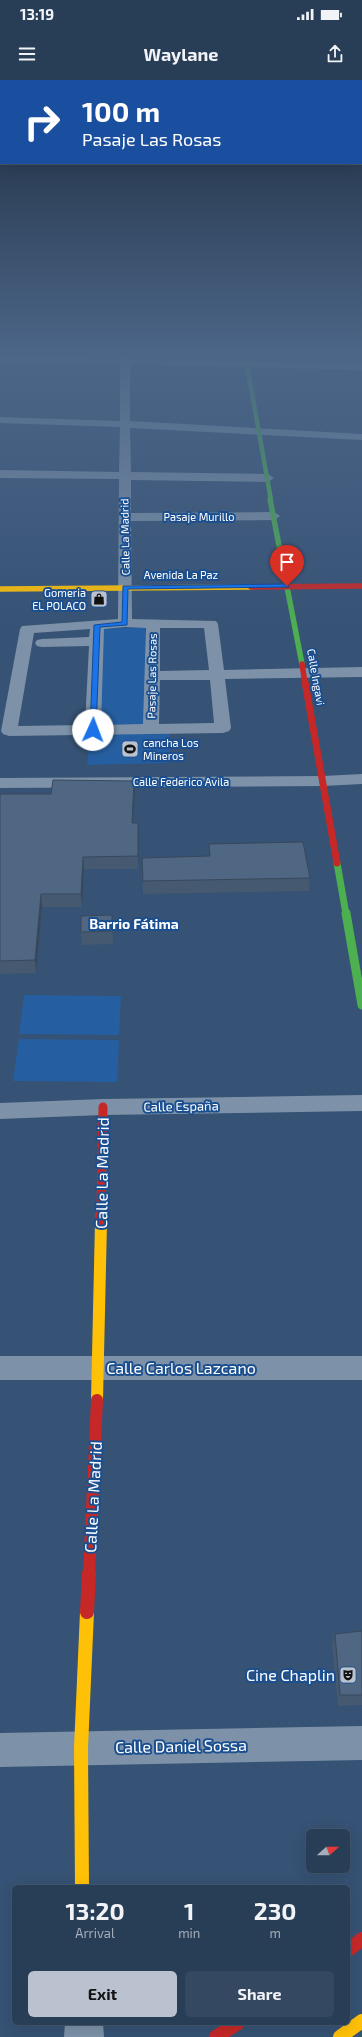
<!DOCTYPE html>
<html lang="en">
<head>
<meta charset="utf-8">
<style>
  :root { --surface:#283e57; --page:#344961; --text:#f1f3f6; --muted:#a5aeba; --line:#44576d; --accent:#b9c2ce }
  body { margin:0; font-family:"Exo 2",sans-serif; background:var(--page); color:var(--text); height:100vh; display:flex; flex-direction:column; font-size:15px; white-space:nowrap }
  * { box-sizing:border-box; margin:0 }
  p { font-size:13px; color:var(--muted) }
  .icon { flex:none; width:22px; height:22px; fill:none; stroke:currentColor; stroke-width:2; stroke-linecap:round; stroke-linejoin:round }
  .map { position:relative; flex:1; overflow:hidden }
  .drawer { position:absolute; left:12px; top:1805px; width:338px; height:140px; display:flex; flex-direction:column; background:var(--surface); border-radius:6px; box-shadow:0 4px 16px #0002,0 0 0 1px var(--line) }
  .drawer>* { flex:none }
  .top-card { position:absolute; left:0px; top:0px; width:362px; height:84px; box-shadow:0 4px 16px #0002,0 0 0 1px var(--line); background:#1a4fa0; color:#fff; overflow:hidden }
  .needle { width:26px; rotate:69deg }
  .fabs { position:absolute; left:306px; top:1749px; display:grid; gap:8px }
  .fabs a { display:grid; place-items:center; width:44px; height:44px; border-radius:6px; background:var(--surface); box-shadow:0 4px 16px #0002,0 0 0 1px var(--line); font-size:20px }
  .pin { position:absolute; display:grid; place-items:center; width:34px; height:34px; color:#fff; margin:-41px -17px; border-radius:50% 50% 50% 0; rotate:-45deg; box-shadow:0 0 4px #0007 }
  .pin .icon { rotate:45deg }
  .me { position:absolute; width:44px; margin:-22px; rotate:2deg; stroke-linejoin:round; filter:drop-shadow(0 0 3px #0008) }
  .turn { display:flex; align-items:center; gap:14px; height:84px; padding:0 16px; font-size:18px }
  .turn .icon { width:52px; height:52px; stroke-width:2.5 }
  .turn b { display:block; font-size:28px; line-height:34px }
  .eta { display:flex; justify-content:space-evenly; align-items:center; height:68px; text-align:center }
  .eta b { font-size:24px; font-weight:700; line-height:28px }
  .primary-button { display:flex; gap:8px; margin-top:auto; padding:8px 16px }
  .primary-button a { flex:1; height:46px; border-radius:6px; background:var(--accent); color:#111; font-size:16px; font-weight:700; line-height:46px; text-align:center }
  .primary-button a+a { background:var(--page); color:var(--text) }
  .status { display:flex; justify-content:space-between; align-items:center; height:28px; padding:0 20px; background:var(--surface); direction:ltr }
  .status svg { height:11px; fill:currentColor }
  header { display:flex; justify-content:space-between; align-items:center; height:52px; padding:0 16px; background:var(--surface); font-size:18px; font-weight:700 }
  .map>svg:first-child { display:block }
  .green { fill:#265fa1 }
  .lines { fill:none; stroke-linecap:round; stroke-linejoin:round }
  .street { fill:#7d92a8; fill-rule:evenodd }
  .fast-far3 { stroke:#4caf50; stroke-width:4.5 }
  .fast-far2 { stroke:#4caf50; stroke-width:5.5 }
  .fast-far1 { stroke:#4caf50; stroke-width:7 }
  .fast { stroke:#4caf50; stroke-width:9 }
  .slow-far2 { stroke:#ffc107; stroke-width:5.5 }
  .slow-far1 { stroke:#ffc107; stroke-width:12 }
  .slow { stroke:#ffc107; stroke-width:14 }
  .jam-far4 { stroke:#c62828; stroke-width:5.5 }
  .jam-far3 { stroke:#c62828; stroke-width:7 }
  .jam-far2 { stroke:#c62828; stroke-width:9 }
  .jam-far1 { stroke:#c62828; stroke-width:12 }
  .jam { stroke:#c62828; stroke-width:14 }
  .wall { fill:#455971 }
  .shaded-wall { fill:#38485c }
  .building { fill:#506783; stroke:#38485c }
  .route { fill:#1a73e8; stroke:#114b97 }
  .labels { text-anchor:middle; stroke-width:4; stroke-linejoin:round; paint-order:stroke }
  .far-street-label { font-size:11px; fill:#fff; stroke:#1b4f8f }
  .far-poi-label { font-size:11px; fill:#fff; stroke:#1b4f8f; text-anchor:end }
  .street-label { font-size:13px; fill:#fff; stroke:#1b4f8f }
  .neighbourhood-label { font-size:14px; font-weight:bold; fill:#fff; stroke:#1b4f8f }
  .near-street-label { font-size:16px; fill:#fff; stroke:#1b4f8f }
  .near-poi-label { font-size:16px; fill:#fff; stroke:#1b4f8f; text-anchor:end }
</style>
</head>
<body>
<div class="status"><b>13:19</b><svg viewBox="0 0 49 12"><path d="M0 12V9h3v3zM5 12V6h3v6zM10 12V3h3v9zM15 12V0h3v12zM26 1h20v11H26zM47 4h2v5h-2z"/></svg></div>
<header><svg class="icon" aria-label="menu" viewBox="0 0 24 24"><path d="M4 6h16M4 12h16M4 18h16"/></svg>Waylane<svg class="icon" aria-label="share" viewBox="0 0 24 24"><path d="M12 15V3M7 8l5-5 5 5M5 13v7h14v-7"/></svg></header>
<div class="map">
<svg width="362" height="1957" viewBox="0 0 362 1957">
  <rect width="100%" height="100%" fill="#365274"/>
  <!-- green -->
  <path class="green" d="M145 547 148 648 96 649 103 549Z
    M91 654H170V683L87 685Z
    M24 915 121 916 119 955 19 954Z
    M19 959 119 960 117 1002 13 1001Z"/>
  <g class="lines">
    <!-- street -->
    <path class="street" d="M120 274H130V278L362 284V290L130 284V341L362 354V360L130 348 131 392 268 394 274 398 268 402 131 400V433L274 432 280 436 274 440 131 441 132 539 216 541 218 544 224 590 362 587V597L225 599 231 648 229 651 223 653 9 656 3 654 1 651 20 549 22 546 118 539 119 399 0 398V390L119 392 120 347 0 343V337L120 341V284L0 281V275L120 278ZM125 547 146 548 143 644 101 645 104 549ZM160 548H204L209 590 160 591ZM90 549 89 557 42 559 37 560 35 563 37 566 42 567 89 566 85 645 18 646 34 553ZM160 600H210L214 643 159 644Z
      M362 694V704L323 706 0 708V698L323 696Z
      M362 1015V1031L103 1035 0 1039V1023L103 1019Z
      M0 1276H362V1300H0Z
      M362 1646V1680L0 1687V1653Z
      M65 1943H103L104 1957H64Z"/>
    <!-- fast-far3 -->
    <path class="fast-far3" d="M245 274 271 420
      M0 283 2 278"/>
    <!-- fast-far2 -->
    <path class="fast-far2" d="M270 419 302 584"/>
    <!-- fast-far1 -->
    <path class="fast-far1" d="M337 783 346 834"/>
    <!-- fast -->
    <path class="fast" d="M346 833 362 925"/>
    <!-- slow-far2 -->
    <path class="slow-far2" d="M0 509 251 507"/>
    <!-- slow-far1 -->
    <path class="slow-far1" d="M97 1320 101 1142"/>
    <!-- slow -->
    <path class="slow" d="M82 1807 81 1668 87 1532
      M340 1957 362 1941"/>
    <!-- jam-far4 -->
    <path class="jam-far4" d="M251 507 362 506
      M302 584 305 603"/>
    <!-- jam-far3 -->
    <path class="jam-far3" d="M305 602 337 783"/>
    <!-- jam-far2 -->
    <path class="jam-far2" d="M101 1126 103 1027"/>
    <!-- jam-far1 -->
    <path class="jam-far1" d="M101 1142V1125
      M89 1494 97 1320"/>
    <!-- jam -->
    <path class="jam" d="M87 1532 89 1493
      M348 1870 362 1859
      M216 1957 238 1943"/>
  </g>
  <!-- wall -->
  <path class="wall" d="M135 713 133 743H138V789H84L82 827H42L36 893 0 894V714Z
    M209 764 310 798 309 811 143 814 142 778 209 776Z
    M112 835 113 864 82 865 81 852Z
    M362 1551V1625L338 1626 332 1565 335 1554Z"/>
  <!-- shaded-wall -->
  <path class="shaded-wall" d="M134 701 135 713 132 756V743Z
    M138 743 139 756 138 789Z
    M83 777 84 789 82 827 81 814Z
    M41 814 42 827 36 893 35 880Z"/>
  <!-- building -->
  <path class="building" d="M53 700 134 701 132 743H138V776L83 777 81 814H41L35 880 0 881V714H51Z
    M303 762 310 798 143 801 142 778 210 776 209 764Z
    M112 835V851L81 852V836Z
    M362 1551V1615H340L335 1554Z"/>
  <!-- sky -->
  <linearGradient id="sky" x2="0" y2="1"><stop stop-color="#1e2d40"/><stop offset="0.5" stop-color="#4c6688"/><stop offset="1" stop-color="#4c6688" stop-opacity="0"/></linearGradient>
  <rect width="362" height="548" fill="url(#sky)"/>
  <!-- route -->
  <path class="route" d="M287 504 289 507 128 509 127 545 100 547 96 650 90 652 94 545 122 542 123 506Z"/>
  <!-- icons -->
  <defs>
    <g id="shop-square" transform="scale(0.9)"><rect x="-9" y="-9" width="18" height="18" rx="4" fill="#b9c2ce" stroke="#1b4f8f"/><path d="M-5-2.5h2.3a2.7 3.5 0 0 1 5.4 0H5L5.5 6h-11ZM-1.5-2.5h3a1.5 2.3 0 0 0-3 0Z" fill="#111"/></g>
    <g id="stadium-square" transform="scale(0.9)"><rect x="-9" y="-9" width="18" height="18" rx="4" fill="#b9c2ce" stroke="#1b4f8f"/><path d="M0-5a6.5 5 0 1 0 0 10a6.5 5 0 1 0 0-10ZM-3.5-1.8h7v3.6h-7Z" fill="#111"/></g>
    <g id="theatre-square" transform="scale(0.9)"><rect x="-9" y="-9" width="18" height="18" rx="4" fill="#b9c2ce" stroke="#1b4f8f"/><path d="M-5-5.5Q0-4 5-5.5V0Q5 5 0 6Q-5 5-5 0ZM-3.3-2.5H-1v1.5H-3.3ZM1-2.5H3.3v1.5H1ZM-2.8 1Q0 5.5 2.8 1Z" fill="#111"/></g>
  </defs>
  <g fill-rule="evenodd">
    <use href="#shop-square" x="99" y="519"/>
    <use href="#stadium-square" x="130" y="669"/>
    <use href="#theatre-square" x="348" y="1595"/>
  </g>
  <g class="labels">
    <!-- far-street labels -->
    <g class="far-street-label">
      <text x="199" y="441">Pasaje Murillo</text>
      <text transform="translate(125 457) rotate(-91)" y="4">Calle La Madrid</text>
      <text x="181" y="499">Avenida La Paz</text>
      <text transform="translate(152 596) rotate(-89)" y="4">Pasaje Las Rosas</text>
      <text transform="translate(316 597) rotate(80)" y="4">Calle Ingavi</text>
      <text x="181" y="706">Calle Federico Avila</text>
    </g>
    <!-- far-poi labels -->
    <g class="far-poi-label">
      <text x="86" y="517">Gomeria<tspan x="86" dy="13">EL POLACO</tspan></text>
      <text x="143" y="667" text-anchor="start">cancha Los<tspan x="143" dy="13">Mineros</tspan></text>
    </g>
    <!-- street labels -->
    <g class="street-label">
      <text transform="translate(181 1026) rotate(-1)" y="5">Calle España</text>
    </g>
    <!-- neighbourhood labels -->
    <g class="neighbourhood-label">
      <text x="134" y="849">Barrio Fátima</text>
    </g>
    <!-- near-street labels -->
    <g class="near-street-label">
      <text transform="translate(102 1093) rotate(-89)" y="6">Calle La Madrid</text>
      <text x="181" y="1294">Calle Carlos Lazcano</text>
      <text transform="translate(93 1417) rotate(-87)" y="6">Calle La Madrid</text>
      <text transform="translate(181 1666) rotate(-1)" y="6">Calle Daniel Sossa</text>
    </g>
    <!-- near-poi labels -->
    <g class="near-poi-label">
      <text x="335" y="1601">Cine Chaplin</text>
    </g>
  </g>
</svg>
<div class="fabs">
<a><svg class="needle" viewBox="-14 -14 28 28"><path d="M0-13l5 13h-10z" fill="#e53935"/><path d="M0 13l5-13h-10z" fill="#a5aeba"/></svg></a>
</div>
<div class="pin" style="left:287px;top:506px;background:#d93025"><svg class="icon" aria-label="arrive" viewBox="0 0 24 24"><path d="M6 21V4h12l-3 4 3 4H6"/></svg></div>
<svg class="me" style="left:93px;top:650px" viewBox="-20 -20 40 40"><circle r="19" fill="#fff"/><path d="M0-13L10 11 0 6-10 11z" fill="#1a73e8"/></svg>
<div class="top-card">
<div class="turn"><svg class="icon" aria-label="right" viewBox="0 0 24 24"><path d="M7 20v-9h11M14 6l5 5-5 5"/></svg><div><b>100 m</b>Pasaje Las Rosas</div></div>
</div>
<section class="drawer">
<div class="eta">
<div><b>13:20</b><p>Arrival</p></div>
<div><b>1</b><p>min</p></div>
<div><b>230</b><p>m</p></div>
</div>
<div class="primary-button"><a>Exit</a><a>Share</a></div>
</section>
</div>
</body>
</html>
